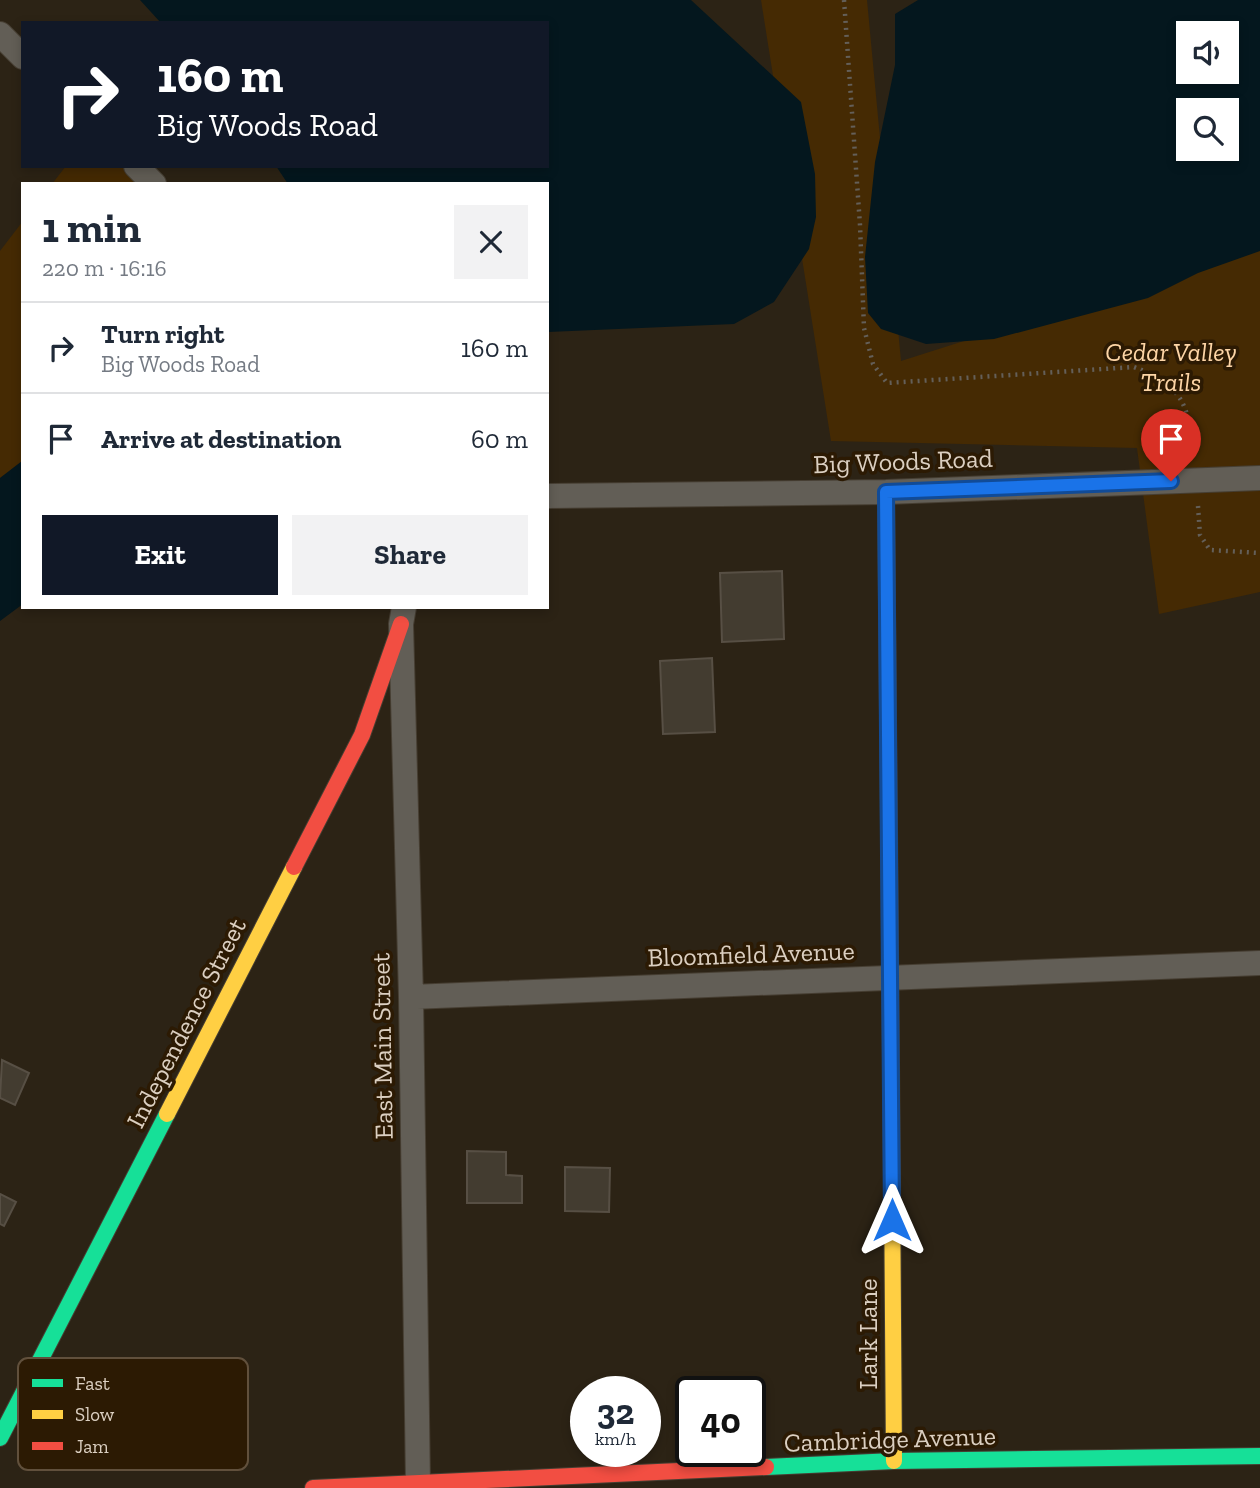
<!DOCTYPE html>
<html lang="en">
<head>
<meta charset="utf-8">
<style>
  :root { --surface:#fff; --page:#f2f2f3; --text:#1f2937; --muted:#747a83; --line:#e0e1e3; --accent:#111827 }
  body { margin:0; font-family:"Zilla Slab",serif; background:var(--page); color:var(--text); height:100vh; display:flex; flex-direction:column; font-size:26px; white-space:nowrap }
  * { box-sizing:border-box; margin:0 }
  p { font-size:23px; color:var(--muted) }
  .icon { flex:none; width:38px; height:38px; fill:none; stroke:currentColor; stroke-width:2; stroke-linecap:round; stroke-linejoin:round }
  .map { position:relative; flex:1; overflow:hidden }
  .panel { position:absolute; left:21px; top:182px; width:528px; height:427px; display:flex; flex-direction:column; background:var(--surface); border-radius:0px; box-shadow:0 4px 10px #0003 }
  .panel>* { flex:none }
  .banner { position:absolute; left:21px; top:21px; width:528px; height:147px; border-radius:0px; box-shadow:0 4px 10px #0003; background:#111827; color:#fff; overflow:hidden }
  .tools { position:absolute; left:1176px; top:21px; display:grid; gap:14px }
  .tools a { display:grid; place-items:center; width:63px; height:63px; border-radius:0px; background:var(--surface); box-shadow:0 4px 10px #0003; font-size:35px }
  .speed { position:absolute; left:570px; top:1376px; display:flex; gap:14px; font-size:35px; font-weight:700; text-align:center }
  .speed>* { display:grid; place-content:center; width:91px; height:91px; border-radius:50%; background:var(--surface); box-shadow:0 4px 10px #0003; line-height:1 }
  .speed small { font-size:18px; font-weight:400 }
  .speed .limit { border:4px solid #111; border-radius:10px; background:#fff; color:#111 }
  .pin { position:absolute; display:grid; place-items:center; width:60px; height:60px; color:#fff; margin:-72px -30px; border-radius:50% 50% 50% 0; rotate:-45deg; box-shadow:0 0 7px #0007 }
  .pin .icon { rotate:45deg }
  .me { position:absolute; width:77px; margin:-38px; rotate:0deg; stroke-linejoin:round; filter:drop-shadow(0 0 5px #0008) }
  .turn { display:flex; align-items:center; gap:24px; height:147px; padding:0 21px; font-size:32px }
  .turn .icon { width:91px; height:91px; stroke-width:2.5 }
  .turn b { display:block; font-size:49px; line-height:60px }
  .round { display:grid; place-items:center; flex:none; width:74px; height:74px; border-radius:0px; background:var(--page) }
  .summary { display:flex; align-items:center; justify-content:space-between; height:119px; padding:0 21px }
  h1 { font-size:42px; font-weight:700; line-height:52px }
  .action { display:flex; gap:14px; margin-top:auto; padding:14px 21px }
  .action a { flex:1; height:80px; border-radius:0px; background:var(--accent); color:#fff; font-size:28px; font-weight:700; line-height:80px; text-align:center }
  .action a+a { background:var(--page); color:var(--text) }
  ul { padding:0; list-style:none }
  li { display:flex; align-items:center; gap:21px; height:91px; padding:0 21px; border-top:2px solid var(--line) }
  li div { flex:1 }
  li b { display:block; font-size:26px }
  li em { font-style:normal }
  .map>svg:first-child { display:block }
  .green { fill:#452a03 }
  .water { fill:#04171e; fill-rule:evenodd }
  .building { fill:#433c30; stroke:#574f44; stroke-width:2 }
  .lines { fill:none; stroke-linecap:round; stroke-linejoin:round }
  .street-casing { stroke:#463e32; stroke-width:26 }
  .fast-casing { stroke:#463e32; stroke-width:18 }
  .slow-casing { stroke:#463e32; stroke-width:18 }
  .jam-casing { stroke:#463e32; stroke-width:18 }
  .path { stroke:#645f59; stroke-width:4.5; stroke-dasharray:2 5; stroke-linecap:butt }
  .street { stroke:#625e56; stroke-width:24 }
  .fast { stroke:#16e098; stroke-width:16 }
  .slow { stroke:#ffcf43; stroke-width:16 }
  .jam { stroke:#f24e42; stroke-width:16 }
  .route-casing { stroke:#114b97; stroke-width:18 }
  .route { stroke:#1a73e8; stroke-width:12 }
  .labels { text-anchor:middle; stroke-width:7; stroke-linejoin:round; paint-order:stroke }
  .park-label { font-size:26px; font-style:italic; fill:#fdd5a6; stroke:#2c1a03 }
  .street-label { font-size:26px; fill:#dbcfc1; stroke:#2c1a03 }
  .key { fill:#2c1a03; stroke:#61503c; stroke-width:2 }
  .key-label { font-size:19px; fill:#dbcfc1 }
</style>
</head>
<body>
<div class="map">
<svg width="1260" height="1488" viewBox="0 0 1260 1488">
  <rect width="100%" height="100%" fill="#2c2315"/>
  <!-- green -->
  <path class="green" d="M761 0H867L901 361 1260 247V592L1159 614 1137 448 831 441Z
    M66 166H135L153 184H52Z
    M23 221V467L22 462 0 478V251Z"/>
  <!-- water -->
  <path class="water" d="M140 0H691L801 102 815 174 816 217 809 249 774 302 734 324 548 332V184H288L276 166H548V23H161Z
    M918 0H1260V251L1198 273 1148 298 994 339 926 344 881 329 868 313 865 257 875 162 895 65V14ZM1188 33H1227V72H1188ZM1188 110H1227V149H1188Z
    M22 461 23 604 0 621V478Z"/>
  <!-- building -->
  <path class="building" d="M782 571 784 639 722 642 720 573Z
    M712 658 715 732 663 734 660 661Z
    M2 1060 29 1073 15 1105 0 1098Z
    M467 1151 506 1152V1175L522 1176V1203H467Z
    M565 1167 610 1168 609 1212 565 1211Z
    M0 1194 16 1202 4 1226 0 1224Z"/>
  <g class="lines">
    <!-- street casing -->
    <g class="street-casing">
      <path id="street" d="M0 34 23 57
        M136 166 154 184
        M548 496 886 492 1260 478
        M404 607 401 624 411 997 418 1485
        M411 997 1260 963"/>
    </g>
    <!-- fast casing -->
    <g class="fast-casing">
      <path id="fast" d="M889 827 892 1178
        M0 1438 167 1114
        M766 1467 894 1461 1260 1456"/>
    </g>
    <!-- slow casing -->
    <g class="slow-casing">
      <path id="slow" d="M167 1114 294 867
        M892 1178 894 1461"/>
    </g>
    <!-- jam casing -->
    <g class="jam-casing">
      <path id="jam" d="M886 492 889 827
        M294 867 362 735 401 624
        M313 1488 766 1467"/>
    </g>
    <!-- path -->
    <path class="path" d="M844 0 860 225 864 328 873 364 887 383 1134 367C1182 385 1188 404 1194 452
      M1198 506 1200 535 1210 550 1260 553"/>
    <!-- street -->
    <use href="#street" class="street"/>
    <!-- fast -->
    <use href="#fast" class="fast"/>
    <!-- slow -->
    <use href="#slow" class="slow"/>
    <!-- jam -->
    <use href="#jam" class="jam"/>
  </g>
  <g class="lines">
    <!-- route casing -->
    <g class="route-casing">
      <path id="route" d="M892 1220 886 492 1171 481"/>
    </g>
    <!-- route -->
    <use href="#route" class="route"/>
  </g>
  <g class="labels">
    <!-- park labels -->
    <g class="park-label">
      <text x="1171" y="361">Cedar Valley<tspan x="1171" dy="30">Trails</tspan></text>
    </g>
    <!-- street labels -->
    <g class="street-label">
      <text transform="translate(903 461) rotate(-2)" y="9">Big Woods Road</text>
      <text transform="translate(751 954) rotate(-2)" y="9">Bloomfield Avenue</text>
      <text transform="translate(186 1023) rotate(-63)" y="9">Independence Street</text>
      <text transform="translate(382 1046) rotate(-91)" y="9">East Main Street</text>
      <text transform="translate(868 1334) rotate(-90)" y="9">Lark Lane</text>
      <text transform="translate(890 1439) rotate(-2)" y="9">Cambridge Avenue</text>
    </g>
  </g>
  <!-- legend -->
  <rect x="18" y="1358" width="230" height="112" rx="10" class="key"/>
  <rect x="32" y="1379" width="31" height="8" fill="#16e098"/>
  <rect x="32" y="1410" width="31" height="9" fill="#ffcf43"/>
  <rect x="32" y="1442" width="31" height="8" fill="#f24e42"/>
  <g class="key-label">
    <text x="75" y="1390">Fast</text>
    <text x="75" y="1421">Slow</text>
    <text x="75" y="1453">Jam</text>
  </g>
</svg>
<div class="tools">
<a><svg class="icon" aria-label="sound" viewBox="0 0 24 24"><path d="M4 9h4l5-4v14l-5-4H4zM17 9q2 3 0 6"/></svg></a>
<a><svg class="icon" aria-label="search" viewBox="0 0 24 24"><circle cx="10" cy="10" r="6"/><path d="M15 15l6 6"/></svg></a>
</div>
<div class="speed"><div>32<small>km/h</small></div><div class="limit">40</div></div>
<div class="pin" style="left:1171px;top:481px;background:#d93025"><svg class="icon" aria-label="arrive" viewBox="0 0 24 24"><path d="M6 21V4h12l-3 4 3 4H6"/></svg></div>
<svg class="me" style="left:892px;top:1220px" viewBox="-20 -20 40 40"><path d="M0-17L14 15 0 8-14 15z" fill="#1a73e8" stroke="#fff" stroke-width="4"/></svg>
<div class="banner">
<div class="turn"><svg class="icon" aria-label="right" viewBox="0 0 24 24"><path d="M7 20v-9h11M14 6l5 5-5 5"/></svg><div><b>160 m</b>Big Woods Road</div></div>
</div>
<section class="panel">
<div class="summary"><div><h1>1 min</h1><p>220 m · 16:16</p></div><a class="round"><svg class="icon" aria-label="close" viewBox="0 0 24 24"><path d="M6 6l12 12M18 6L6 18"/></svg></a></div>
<ul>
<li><svg class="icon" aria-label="right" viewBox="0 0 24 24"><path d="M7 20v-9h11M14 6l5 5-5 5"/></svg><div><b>Turn right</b><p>Big Woods Road</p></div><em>160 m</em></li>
<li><svg class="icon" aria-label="arrive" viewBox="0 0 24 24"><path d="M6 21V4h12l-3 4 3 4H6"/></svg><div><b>Arrive at destination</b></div><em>60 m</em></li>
</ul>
<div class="action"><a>Exit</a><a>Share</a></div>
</section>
</div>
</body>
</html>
